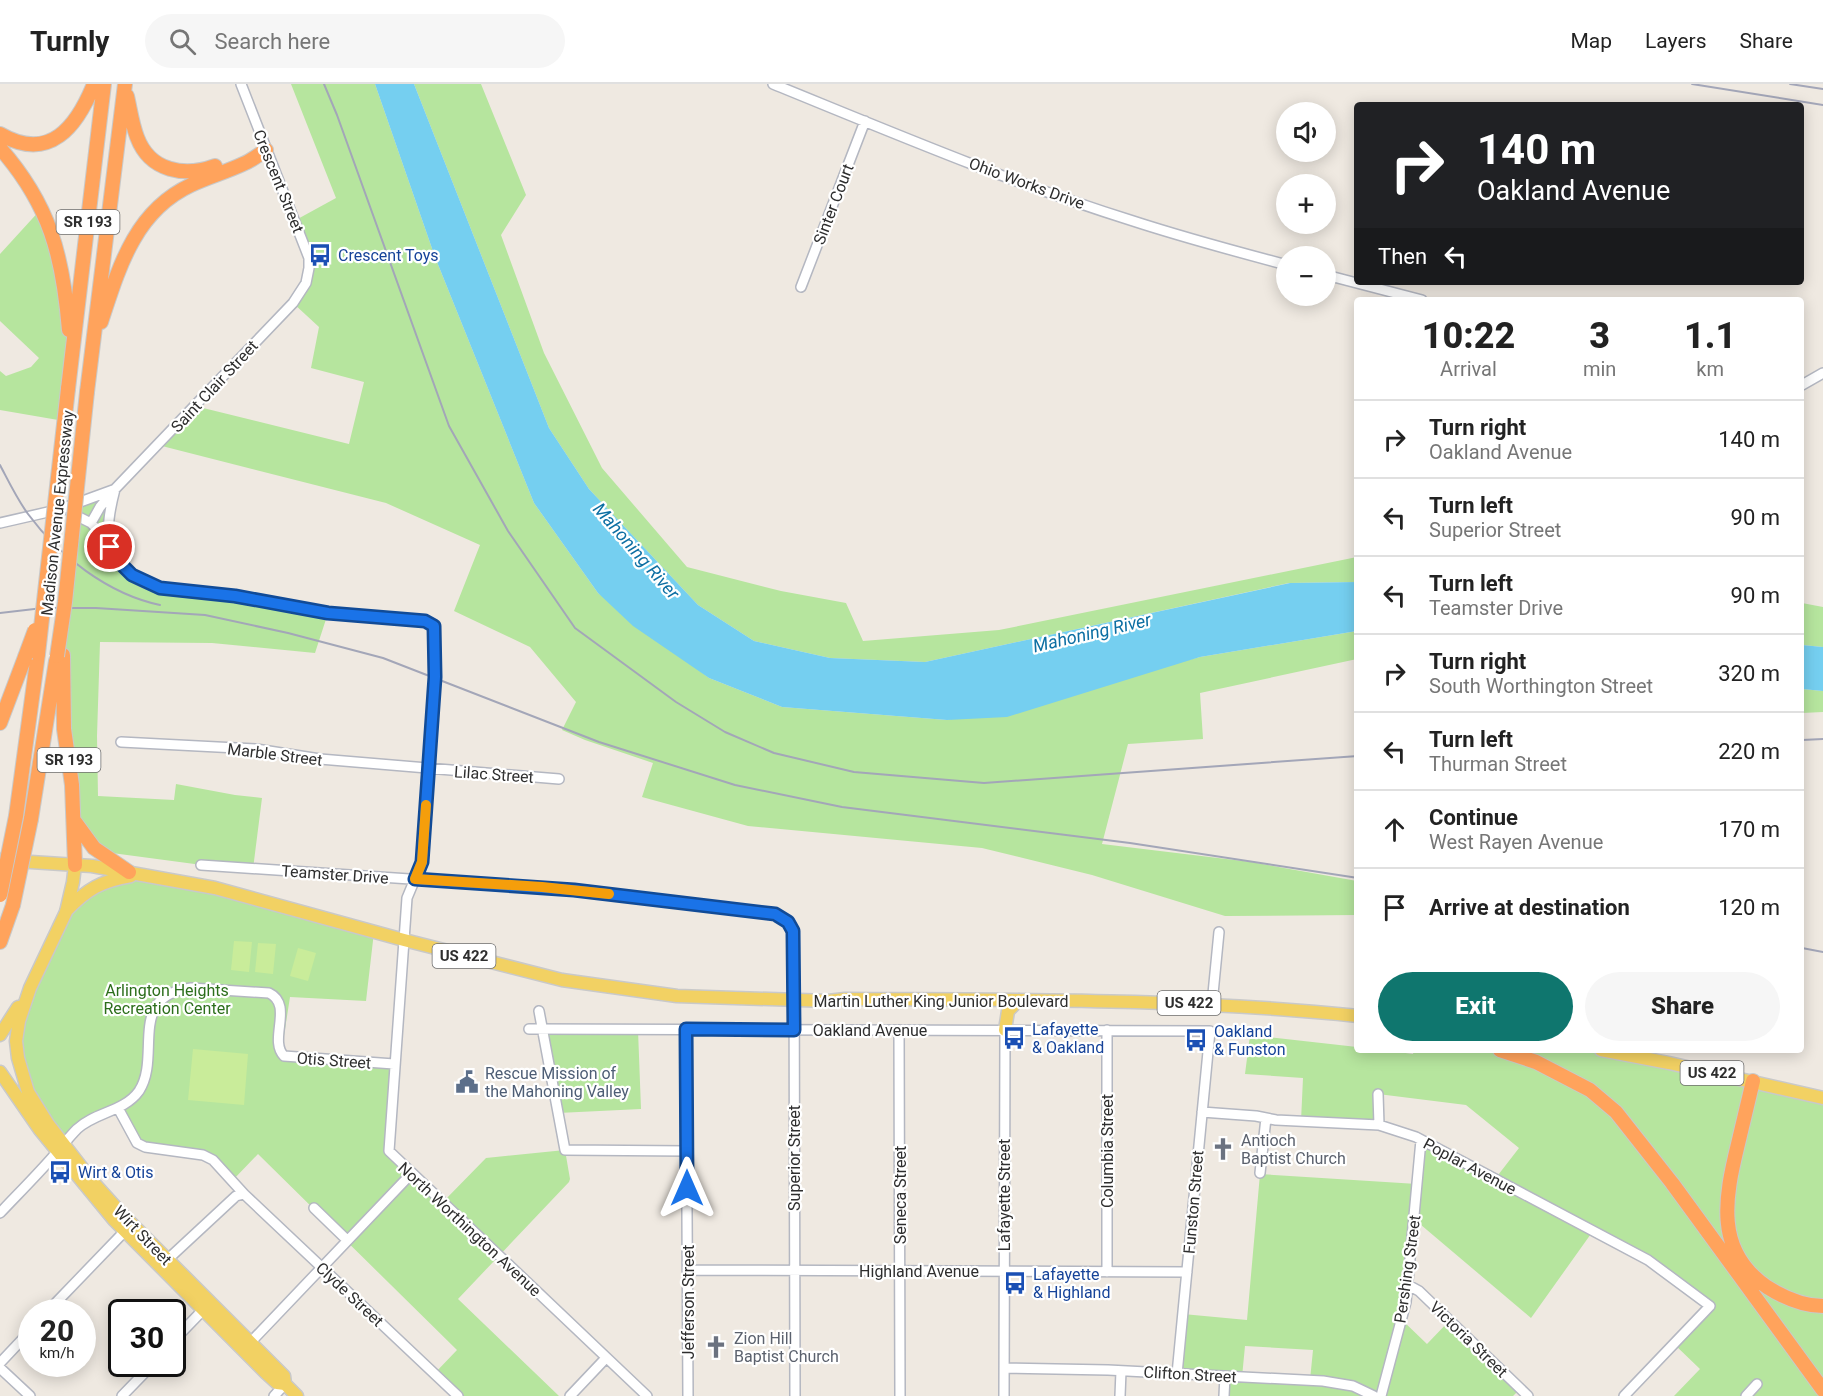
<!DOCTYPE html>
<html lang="en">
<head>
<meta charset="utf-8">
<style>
  :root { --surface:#fff; --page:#f6f6f6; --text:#222; --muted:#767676; --line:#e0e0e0; --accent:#0f766e }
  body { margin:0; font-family:Roboto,sans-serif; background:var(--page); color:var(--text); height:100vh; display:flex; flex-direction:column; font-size:22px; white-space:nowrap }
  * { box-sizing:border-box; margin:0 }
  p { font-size:20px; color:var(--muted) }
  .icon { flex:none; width:33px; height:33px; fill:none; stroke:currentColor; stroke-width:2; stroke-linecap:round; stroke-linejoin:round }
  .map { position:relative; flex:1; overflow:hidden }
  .details { position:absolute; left:1354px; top:213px; width:450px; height:756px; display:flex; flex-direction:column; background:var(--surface); border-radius:6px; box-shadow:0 3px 15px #0003 }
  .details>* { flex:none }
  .hud { position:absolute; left:1354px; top:18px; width:450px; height:183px; border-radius:6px; box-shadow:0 3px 15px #0003; background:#202124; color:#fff; overflow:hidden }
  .tools { position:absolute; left:1276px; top:18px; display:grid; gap:12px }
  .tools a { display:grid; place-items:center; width:60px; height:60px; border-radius:50%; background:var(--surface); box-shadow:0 3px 15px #0003; font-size:30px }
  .speed { position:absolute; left:18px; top:1215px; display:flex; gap:12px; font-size:30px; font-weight:700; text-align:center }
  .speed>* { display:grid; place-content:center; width:78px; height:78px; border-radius:50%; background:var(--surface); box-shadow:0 3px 15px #0003; line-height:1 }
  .speed small { font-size:15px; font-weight:400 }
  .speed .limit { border:3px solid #111; border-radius:9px; background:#fff; color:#111 }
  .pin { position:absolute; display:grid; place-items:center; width:51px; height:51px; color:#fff; margin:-26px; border:3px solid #fff; border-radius:50%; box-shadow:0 2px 6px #0007 }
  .me { position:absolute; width:66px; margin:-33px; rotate:0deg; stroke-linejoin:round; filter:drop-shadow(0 0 4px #0008) }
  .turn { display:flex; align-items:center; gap:21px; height:126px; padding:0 24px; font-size:27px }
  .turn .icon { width:78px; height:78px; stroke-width:2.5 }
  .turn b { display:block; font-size:42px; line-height:51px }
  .then { display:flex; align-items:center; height:57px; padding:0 24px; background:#0003; gap:12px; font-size:22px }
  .eta { display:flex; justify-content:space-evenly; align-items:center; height:102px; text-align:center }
  .eta b { font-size:36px; font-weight:800; line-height:42px }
  .button { display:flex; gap:12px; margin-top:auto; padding:12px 24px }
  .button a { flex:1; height:69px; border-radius:36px; background:var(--accent); color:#fff; font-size:24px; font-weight:800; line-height:69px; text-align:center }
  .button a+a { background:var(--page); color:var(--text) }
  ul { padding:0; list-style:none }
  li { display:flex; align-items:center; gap:18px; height:78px; padding:0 24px; border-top:2px solid var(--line) }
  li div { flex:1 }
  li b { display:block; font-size:22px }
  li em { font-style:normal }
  header { display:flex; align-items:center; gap:36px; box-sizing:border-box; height:84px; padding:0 30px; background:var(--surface); border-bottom:2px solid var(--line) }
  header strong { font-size:28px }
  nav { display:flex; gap:33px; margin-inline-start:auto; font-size:21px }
  .search { width:420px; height:54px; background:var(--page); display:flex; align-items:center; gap:15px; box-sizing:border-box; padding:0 21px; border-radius:33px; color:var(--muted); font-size:22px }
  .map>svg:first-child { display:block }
  .green { fill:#b6e59e; fill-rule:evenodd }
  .pitch { fill:#c9ec9a }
  .water { fill:#75cff0 }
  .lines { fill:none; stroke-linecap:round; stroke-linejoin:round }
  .minor-casing { stroke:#b4b7c1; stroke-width:12 }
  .major-casing { stroke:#c9c9c9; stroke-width:15 }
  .highway-casing { stroke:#c9c9c9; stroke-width:16 }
  .minor { stroke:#fff; stroke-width:9 }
  .major { stroke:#f2d163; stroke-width:12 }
  .highway { stroke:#ffa35c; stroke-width:14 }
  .rail { stroke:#a3a6b8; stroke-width:2 }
  .highway-bridge-casing { stroke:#c9c9c9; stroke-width:16; stroke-linecap:butt }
  .highway-bridge { stroke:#ffa35c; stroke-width:14 }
  .route-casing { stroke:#114b97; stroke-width:15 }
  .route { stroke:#1a73e8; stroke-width:10 }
  .slow { stroke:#f59e0b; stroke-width:10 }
  .labels { text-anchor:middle; stroke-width:4.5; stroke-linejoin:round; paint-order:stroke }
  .shield { fill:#fff; stroke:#6d6d6d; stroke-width:1.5 }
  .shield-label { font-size:15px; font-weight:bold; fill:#2e2e2e }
  .street-label { font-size:16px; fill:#2e2e2e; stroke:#fff }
  .transit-label { font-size:16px; fill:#164399; stroke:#fff; text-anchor:start }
  .park-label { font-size:16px; fill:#2c6e1b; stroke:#fff }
  .service-label { font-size:16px; fill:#4e5e75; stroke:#fff; text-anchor:start }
  .worship-label { font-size:16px; fill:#5b616d; stroke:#fff; text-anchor:start }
  .water-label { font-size:18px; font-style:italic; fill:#0d6fa3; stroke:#fff }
</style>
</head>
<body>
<header>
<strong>Turnly</strong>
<div class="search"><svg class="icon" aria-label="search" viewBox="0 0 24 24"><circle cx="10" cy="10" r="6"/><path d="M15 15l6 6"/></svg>Search here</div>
<nav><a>Map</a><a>Layers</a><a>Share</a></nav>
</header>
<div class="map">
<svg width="1823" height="1312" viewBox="0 0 1823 1312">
  <rect width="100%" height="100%" fill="#efe9e1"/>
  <!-- green -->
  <path class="green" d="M291 0H375L435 173 534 419 598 509 709 594 782 623 947 636 1200 573 1357 547V575L1200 609 1203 655 1128 660 1102 760 1251 778 1357 797V831L1225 832 1092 791 982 764 748 742 642 713 653 679 585 656 562 646 576 618 530 563 454 527 480 461 386 419 158 361 195 322 349 360 364 298 311 284 319 243 293 219 309 184 294 137 336 114Z
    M414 0H481L526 111 501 151 544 269 602 384 687 483 781 507 846 519 863 557 999 546 1357 473V498L1289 499 925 578 830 574 754 557 698 521 589 405 549 344Z
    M42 124 52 148 71 277 64 337 0 326V287L6 292 31 283 39 274 0 237V170Z
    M115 405 109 437 117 476 148 500 328 529 315 569 212 559 100 558 97 652 98 712 174 716 176 700 235 711 262 714 253 785 217 783 97 767 80 746 64 645 65 518 74 430 83 416Z
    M1802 519 1823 523V563L1802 561Z
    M1802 605 1823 607V628L1802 629Z
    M140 790 374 848 366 917 290 913 281 971 394 980 389 1067 442 1119 486 1074 565 1066 570 1095 569 1098 458 1215 559 1312H458L434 1290 457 1266 258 1070 232 1097 213 1076 145 1063 118 1024 79 1043 65 1060 285 1300 65 1060 31 1015 17 947 61 839 85 808Z
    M542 945 638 946 641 1025 558 1029Z
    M1250 951 1357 963 1358 966H1383L1413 970 1414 966H1601L1823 1014V1298L1630 1037 1589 1011 1620 1039 1822 1312H1674L1700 1285 1674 1260 1710 1222 1648 1176 1593 1147 1531 1234 1414 1135 1401 1235 1427 1260 1450 1236 1520 1305 1513 1312H1224L1225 1292 1177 1290 1183 1230 1247 1236 1260 1090 1417 1100 1421 1056 1495 1095 1519 1064 1466 1021 1378 1010 1379 1041 1301 1037 1303 994 1245 990ZM1245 1262 1313 1266 1310 1296 1242 1293Z"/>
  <!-- pitch -->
  <path class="pitch" d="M234 857 252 858 249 888 231 886Z
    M258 859 276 860 273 890 255 888Z
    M298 864 316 869 308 897 290 892Z
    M193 965 248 970 244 1021 188 1016Z"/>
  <!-- water -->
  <path class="water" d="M375 0H414L549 344 589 405 698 521 754 557 830 574 925 578 1290 499 1357 498V547L1200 573 1007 633 947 636 782 623 709 594 633 542 598 509 534 419 435 173Z
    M1802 561 1823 563V607L1802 605Z"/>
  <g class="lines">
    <!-- minor casing -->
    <g class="minor-casing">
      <path id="minor" d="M773 0C891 48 1009 98 1130 136 1182 153 1234 167 1287 181
        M1326 191 1422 216
        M801 203 865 37
        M1802 301 1823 289
        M115 405C108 432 102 460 123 483 150 513 198 507 235 512 266 516 297 525 329 529 361 533 393 534 425 537L434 542 435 593 422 778 407 814 389 1067 647 1312
        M71 429 91 439 109 458
        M0 439 61 425 113 406
        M91 439 100 423 115 405 293 219 306 199 309 184V174L241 0
        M121 658 256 665 320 675 559 695
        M201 781 574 806 775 830 788 838 794 853 795 1312
        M1212 920 1219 848
        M539 927 565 1066 687 1067
        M529 945 1210 947 1177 1290
        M686 945 688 1312
        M899 946 900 1312
        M1378 1010 1379 1041
        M118 1024 137 1059 145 1063 203 1071 213 1076 244 1110
        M1202 1028 1256 1032 1276 1036 1379 1041 1416 1053 1648 1176 1710 1222 1624 1312
        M1260 1089 1266 1034
        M314 1124 347 1156
        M0 1129C17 1111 34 1094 50 1076 59 1066 68 1054 77 1045 95 1028 124 1028 139 1007 162 972 126 912 191 904L269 909C294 921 268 956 284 972L394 980
        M167 1176 236 1112 244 1110 458 1312
        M688 1186 1187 1188
        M1107 1188V946
        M1408 1201 1419 1207 1528 1312
        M47 1228 125 1147
        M172 1258 203 1226
        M247 1262 411 1090
        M0 1279 32 1245
        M0 1284 30 1312
        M1004 1284 1108 1286 1323 1297 1353 1302 1374 1312
        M122 1312 153 1280
        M274 1312 285 1300
        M570 1312 606 1274
        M1004 1312 1005 946
        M1120 1312 1121 1287
        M1224 1312 1225 1292
        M1381 1312 1406 1218 1421 1056
        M1746 1312 1757 1300"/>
    </g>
    <!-- major casing -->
    <g class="major-casing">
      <path id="major" d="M0 776 92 782 215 804 404 856 562 896 677 912 828 917 845 915C1016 916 1187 914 1358 932
        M75 781 73 798 66 828 30 904 19 937 16 957 18 974 28 1008 48 1040 93 1098 121 1129 284 1292 285 1300 297 1312
        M66 827C87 805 101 797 131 792
        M1005 946 1008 927 1019 916
        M0 951 18 923
        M1601 966 1669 979 1823 1014
        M0 988 40 1046 114 1136 266 1289 277 1299 285 1300"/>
    </g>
    <!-- highway casing -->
    <g class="highway-casing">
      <path id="highway" d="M127 12C130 25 132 40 137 53 150 88 185 93 215 82
        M0 50C50 79 77 42 94 0
        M0 64C50 121 63 172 69 246
        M101 238C119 183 135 127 191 101 208 93 226 88 243 80 251 77 258 71 266 66
        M68 305 104 0
        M87 308 125 0
        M63 571 64 645 72 701 75 781
        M0 639 25 573
        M16 732 38 570
        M31 735 56 577
        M75 738 94 764 129 788
        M0 858 13 821
        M1500 966 1536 978 1590 1006 1616 1028 1672 1099 1823 1306
        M1753 997C1748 1018 1743 1039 1738 1060 1725 1113 1714 1167 1767 1203 1783 1213 1804 1222 1823 1222"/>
    </g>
    <!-- minor -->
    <use href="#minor" class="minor"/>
    <!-- major -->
    <use href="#major" class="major"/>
    <!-- highway -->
    <use href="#highway" class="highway"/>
    <!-- rail -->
    <path class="rail" d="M324 0 337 31 449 342 508 447 575 544 676 618 725 648 774 669 854 688 984 699 1358 672
      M1692 0 1823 21
      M1790 0 1823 5
      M0 381C9 398 17 415 28 430 59 472 108 510 160 521
      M0 529 43 524H96L205 531 288 549 383 574 599 658 735 701 842 723 1130 759 1358 794
      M1802 656 1823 655
      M1802 864 1823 868"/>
    <!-- highway-bridge casing -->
    <g class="highway-bridge-casing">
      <path id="highway-bridge" d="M38 570 68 305
        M57 572 65 518 87 308
        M25 573 35 546
        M0 811 16 732
        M13 821 31 735"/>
    </g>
    <!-- highway-bridge -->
    <use href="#highway-bridge" class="highway-bridge"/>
  </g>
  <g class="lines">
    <!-- route casing -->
    <g class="route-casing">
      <path id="route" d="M110 463 117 476 132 491 160 504 235 512 328 529 425 537 434 542 435 593 422 778 415 795 574 806 775 830 788 838 793 847 794 946 686 945 687 1104"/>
    </g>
    <!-- route -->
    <use href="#route" class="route"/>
    <!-- slow -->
    <path class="slow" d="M426 721 422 778 415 795 542 803 609 810"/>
  </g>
  <!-- icons -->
  <defs>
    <g id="bus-bare" transform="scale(1.8)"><path d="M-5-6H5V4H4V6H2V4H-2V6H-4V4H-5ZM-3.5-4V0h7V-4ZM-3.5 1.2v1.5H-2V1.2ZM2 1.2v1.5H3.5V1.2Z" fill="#1a4fb4" stroke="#fff" stroke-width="2.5" paint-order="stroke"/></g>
    <g id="civic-bare" transform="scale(1.8)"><path d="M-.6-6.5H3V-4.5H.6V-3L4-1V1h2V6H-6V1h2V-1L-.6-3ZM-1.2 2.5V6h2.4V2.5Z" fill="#5c6f8a" stroke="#fff" stroke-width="2.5" paint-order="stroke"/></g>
    <g id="church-bare" transform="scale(1.8)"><path d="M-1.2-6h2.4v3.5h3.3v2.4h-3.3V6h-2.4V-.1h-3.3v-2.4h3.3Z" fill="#6b7280" stroke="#fff" stroke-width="2.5" paint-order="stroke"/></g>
  </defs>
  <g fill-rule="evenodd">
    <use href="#bus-bare" x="320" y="171"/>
    <use href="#bus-bare" x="1014" y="954"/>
    <use href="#bus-bare" x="1196" y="956"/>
    <use href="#civic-bare" x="467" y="998"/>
    <use href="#church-bare" x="1223" y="1065"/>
    <use href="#bus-bare" x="60" y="1088"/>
    <use href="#bus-bare" x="1015" y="1199"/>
    <use href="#church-bare" x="716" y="1263"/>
  </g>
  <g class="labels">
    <!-- shield labels -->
    <g class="shield">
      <rect x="56.5" y="126" width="63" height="24" rx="4.5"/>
      <rect x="37.5" y="664" width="63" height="24" rx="4.5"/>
      <rect x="432.5" y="860" width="63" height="24" rx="4.5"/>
      <rect x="1157.5" y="907" width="63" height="24" rx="4.5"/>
      <rect x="1680.5" y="977" width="63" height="24" rx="4.5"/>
    </g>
    <g class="shield-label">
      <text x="88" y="143">SR 193</text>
      <text x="69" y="681">SR 193</text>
      <text x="464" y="877">US 422</text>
      <text x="1189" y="924">US 422</text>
      <text x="1712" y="994">US 422</text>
    </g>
    <!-- street labels -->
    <g class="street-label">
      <text transform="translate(279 97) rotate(68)" y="6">Crescent Street</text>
      <text transform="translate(1027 99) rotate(20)" y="6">Ohio Works Drive</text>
      <text transform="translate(833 120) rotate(-69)" y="6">Sinter Court</text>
      <text transform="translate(214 302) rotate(-47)" y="6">Saint Clair Street</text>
      <text transform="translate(57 429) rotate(-84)" y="6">Madison Avenue Expressway</text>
      <text transform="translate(275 670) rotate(7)" y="6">Marble Street</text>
      <text transform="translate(494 690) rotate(4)" y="6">Lilac Street</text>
      <text transform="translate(335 790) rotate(4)" y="6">Teamster Drive</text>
      <text x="941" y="923">Martin Luther King Junior Boulevard</text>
      <text x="870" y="952">Oakland Avenue</text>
      <text transform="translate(334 976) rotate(4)" y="6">Otis Street</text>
      <text transform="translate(1107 1067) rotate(-90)" y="6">Columbia Street</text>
      <text transform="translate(794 1074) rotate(-90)" y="6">Superior Street</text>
      <text transform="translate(1470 1082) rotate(28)" y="6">Poplar Avenue</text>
      <text transform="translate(900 1111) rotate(-90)" y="6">Seneca Street</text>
      <text transform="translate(1004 1111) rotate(-90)" y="6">Lafayette Street</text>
      <text transform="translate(1193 1118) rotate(-85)" y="6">Funston Street</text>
      <text transform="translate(470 1145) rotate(43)" y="6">North Worthington Avenue</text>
      <text transform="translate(143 1151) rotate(46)" y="6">Wirt Street</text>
      <text transform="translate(1407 1185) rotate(-82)" y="6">Pershing Street</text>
      <text x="919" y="1193">Highland Avenue</text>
      <text transform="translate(350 1210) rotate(43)" y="6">Clyde Street</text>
      <text transform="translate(688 1218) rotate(-90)" y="6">Jefferson Street</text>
      <text transform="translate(1469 1255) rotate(44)" y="6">Victoria Street</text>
      <text transform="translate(1190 1290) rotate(3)" y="6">Clifton Street</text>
    </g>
    <!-- transit labels -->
    <g class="transit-label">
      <text x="338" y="177">Crescent Toys</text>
      <text x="1032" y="951">Lafayette<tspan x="1032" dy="18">&amp; Oakland</tspan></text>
      <text x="1214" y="953">Oakland<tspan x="1214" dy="18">&amp; Funston</tspan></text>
      <text x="78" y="1094">Wirt &amp; Otis</text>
      <text x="1033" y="1196">Lafayette<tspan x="1033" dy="18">&amp; Highland</tspan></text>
    </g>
    <!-- park labels -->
    <g class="park-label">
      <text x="167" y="912">Arlington Heights<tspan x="167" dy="18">Recreation Center</tspan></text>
    </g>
    <!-- service labels -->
    <g class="service-label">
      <text x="485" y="995">Rescue Mission of<tspan x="485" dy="18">the Mahoning Valley</tspan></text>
    </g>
    <!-- worship labels -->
    <g class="worship-label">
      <text x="1241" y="1062">Antioch<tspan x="1241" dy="18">Baptist Church</tspan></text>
      <text x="734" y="1260">Zion Hill<tspan x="734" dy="18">Baptist Church</tspan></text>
    </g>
    <!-- water labels -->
    <g class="water-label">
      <text transform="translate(636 467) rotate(49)" y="6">Mahoning River</text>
      <text transform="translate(1092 549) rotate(-13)" y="6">Mahoning River</text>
    </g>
  </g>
</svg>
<div class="tools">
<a><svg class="icon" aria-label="sound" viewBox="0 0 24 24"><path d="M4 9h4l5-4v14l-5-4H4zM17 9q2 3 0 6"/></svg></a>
<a>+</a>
<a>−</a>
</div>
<div class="speed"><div>20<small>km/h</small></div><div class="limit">30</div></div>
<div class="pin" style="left:110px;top:463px;background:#d93025"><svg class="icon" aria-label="arrive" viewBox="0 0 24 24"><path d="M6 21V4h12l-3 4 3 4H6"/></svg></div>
<svg class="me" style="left:687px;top:1104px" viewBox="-20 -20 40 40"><path d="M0-17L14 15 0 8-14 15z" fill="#1a73e8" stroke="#fff" stroke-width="4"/></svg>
<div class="hud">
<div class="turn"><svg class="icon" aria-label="right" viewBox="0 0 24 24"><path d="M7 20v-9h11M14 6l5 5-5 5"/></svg><div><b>140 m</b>Oakland Avenue</div></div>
<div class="then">Then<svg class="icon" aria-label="left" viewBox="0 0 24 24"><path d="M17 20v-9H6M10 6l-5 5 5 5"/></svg></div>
</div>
<section class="details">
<div class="eta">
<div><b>10:22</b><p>Arrival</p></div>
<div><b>3</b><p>min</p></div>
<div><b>1.1</b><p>km</p></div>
</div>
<ul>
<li><svg class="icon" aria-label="right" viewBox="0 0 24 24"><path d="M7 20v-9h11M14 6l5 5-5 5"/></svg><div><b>Turn right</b><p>Oakland Avenue</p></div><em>140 m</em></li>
<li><svg class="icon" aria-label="left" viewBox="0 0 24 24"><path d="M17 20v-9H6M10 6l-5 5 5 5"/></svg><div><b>Turn left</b><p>Superior Street</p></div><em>90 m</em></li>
<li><svg class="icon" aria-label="left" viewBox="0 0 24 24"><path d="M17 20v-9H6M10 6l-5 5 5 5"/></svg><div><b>Turn left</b><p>Teamster Drive</p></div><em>90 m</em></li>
<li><svg class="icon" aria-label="right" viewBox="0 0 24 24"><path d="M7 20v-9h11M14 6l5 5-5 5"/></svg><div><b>Turn right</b><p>South Worthington Street</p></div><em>320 m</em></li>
<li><svg class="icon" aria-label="left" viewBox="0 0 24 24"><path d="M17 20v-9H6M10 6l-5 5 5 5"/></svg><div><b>Turn left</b><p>Thurman Street</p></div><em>220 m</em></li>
<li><svg class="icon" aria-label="ahead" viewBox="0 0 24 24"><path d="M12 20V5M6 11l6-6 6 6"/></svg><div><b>Continue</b><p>West Rayen Avenue</p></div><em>170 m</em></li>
<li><svg class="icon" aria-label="arrive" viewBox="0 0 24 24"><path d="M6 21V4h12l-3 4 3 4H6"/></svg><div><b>Arrive at destination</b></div><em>120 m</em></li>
</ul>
<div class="button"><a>Exit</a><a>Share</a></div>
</section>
</div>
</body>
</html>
